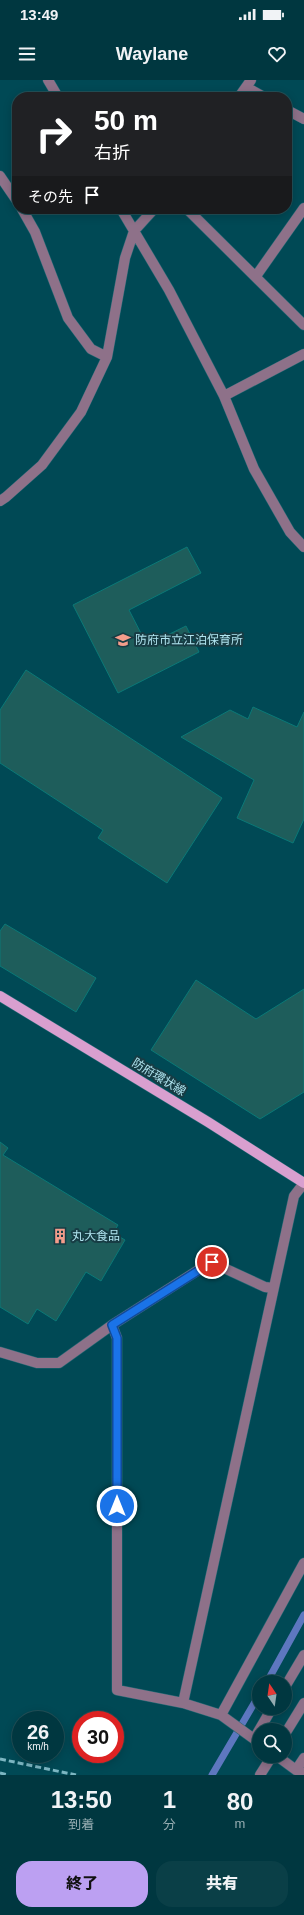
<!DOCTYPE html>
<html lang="ja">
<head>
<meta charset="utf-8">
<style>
  :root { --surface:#003740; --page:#0a3f47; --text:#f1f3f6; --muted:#95acb1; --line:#225159; --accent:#bca0f2 }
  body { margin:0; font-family:Arial,"Noto Sans JP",sans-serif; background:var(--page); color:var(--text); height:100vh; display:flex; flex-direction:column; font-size:15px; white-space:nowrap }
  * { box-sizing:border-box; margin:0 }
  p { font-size:13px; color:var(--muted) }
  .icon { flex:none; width:22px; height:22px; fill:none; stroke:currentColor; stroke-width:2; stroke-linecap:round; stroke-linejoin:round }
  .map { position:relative; height:1695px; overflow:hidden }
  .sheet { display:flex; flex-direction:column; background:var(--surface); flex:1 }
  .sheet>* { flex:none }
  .banner { position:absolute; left:12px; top:12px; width:280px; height:122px; border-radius:16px; box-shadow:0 2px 10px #0003,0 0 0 1px var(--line); background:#202124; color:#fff; overflow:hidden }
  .needle { width:26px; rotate:347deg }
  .fabs { position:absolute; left:252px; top:1595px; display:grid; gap:8px }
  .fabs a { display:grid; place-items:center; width:40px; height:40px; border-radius:50%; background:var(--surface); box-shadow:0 2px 10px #0003,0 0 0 1px var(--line); font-size:20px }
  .speed { position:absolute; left:12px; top:1631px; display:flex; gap:8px; font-size:20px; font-weight:700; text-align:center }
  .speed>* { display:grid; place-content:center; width:52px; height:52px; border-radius:50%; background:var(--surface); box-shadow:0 2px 10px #0003,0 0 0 1px var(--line); line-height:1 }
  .speed small { font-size:10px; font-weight:400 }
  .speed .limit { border:6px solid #d22; background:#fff; color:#111 }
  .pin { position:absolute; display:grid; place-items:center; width:34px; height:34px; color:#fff; margin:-17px; border:2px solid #fff; border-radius:50%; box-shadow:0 1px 4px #0007 }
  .me { position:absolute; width:44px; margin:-22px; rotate:0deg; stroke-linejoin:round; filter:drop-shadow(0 0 3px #0008) }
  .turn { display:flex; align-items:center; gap:14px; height:84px; padding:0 16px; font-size:18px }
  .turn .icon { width:52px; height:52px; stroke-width:2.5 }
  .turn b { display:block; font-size:28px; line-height:34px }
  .then { display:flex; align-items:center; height:38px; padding:0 16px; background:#0003; gap:8px; font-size:15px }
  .eta { display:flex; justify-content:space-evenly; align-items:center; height:68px; text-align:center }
  .eta b { font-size:24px; font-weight:800; line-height:28px }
  .primary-button { display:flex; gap:8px; margin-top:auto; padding:8px 16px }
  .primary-button a { flex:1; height:46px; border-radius:16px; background:var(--accent); color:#111; font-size:16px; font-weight:800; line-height:46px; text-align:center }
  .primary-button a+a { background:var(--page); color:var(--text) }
  .status { display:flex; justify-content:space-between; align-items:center; height:28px; padding:0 20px; background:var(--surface); direction:ltr }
  .status svg { height:11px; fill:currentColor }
  header { display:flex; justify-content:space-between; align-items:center; height:52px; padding:0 16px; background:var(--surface); font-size:18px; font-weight:800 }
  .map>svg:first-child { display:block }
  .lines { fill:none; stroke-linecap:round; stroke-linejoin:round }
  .stream { stroke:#5d77bf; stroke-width:7 }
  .building { fill:#1e5d5b; stroke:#0a7977 }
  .minor-casing { stroke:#236874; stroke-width:11 }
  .major-casing { stroke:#236874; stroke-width:11 }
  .minor { stroke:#8e7189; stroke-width:10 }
  .major { stroke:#d99fcf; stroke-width:10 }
  .rail { stroke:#7cb6c2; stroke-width:3; stroke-dasharray:6 3; stroke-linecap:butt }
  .route-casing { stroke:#114b97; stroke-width:10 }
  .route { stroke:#1a73e8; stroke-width:7 }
  .labels { text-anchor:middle; stroke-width:4; stroke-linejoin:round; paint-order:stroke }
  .poi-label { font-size:12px; fill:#b0e4ef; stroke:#173c44; text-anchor:start }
  .street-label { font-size:12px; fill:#b0e4ef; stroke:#173c44 }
</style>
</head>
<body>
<div class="status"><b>13:49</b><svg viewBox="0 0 49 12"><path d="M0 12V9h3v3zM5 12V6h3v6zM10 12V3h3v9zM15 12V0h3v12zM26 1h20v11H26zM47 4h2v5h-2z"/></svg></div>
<header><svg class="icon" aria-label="menu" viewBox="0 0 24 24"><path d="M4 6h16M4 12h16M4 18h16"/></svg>Waylane<svg class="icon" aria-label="heart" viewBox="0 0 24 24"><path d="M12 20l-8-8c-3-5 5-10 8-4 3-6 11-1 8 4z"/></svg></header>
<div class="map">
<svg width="304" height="1695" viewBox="0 0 304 1695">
  <rect width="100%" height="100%" fill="#004955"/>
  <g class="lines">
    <!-- stream -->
    <path class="stream" d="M267 1602 304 1535
      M212 1695 259 1615"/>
  </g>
  <!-- building -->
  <path class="building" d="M187 467 201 493 129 530 147 565 186 546 199 572 118 613 73 525Z
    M26 590 222 718 167 803 98 758 103 750 0 683V630Z
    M253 627 297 647 304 632V739L293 763 237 738 254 700 181 657 230 630 248 639Z
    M5 844 96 898 76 932 0 886V851Z
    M196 900 256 939 304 909V1012L260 1039 151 970Z
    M0 1062 8 1068 3 1075 118 1145 113 1153 125 1160 101 1201 86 1192 56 1241 37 1229 28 1244 0 1227Z"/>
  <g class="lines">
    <!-- minor casing -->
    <g class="minor-casing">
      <path id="minor" d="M48 0 58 17
        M246 7 264 17
        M239 17 251 0
        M287 30 304 39
        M0 96 17 121
        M22 129 35 152 68 238 91 269 107 277
        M121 129 169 210 224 316 254 389 290 452 304 467
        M187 129 304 245
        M256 196 304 128
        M224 316 304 274
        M0 421 6 417 42 385 81 332 107 277 125 178 134 151 154 129
        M112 1245 117 1258V1610L183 1623 294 1116 304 1103
        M0 1272 37 1283H59L112 1245 211 1182 265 1207 273 1208
        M285 1607 304 1575
        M183 1623 221 1635 254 1659
        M221 1635 304 1483
        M285 1654 304 1623
        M259 1662 254 1659 272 1628
        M277 1676 296 1690 304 1693
        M296 1690 304 1678
        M260 1695 272 1676"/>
    </g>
    <!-- major casing -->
    <g class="major-casing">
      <path id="major" d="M0 916 208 1042 304 1103"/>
    </g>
    <!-- minor -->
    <use href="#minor" class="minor"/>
    <!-- major -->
    <use href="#major" class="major"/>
    <!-- rail -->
    <path class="rail" d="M0 1679 76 1695
      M0 1693 8 1695"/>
  </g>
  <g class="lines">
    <!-- route casing -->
    <g class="route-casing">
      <path id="route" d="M117 1426V1258L112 1245 212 1182"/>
    </g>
    <!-- route -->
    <use href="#route" class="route"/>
  </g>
  <!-- icons -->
  <defs>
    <g id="school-bare" transform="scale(1.2)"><path d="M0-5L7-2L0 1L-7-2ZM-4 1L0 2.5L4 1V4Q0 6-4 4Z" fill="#f49d8b" stroke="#173c44" stroke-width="2.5" paint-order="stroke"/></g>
    <g id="building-bare" transform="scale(1.2)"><path d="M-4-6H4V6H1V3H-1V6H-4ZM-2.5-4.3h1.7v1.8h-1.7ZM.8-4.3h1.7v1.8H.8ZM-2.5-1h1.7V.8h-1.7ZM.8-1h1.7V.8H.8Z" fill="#f49d8b" stroke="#173c44" stroke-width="2.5" paint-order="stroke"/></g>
  </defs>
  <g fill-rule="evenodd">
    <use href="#school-bare" x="123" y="560"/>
    <use href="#building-bare" x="60" y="1156"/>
  </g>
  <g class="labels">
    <!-- poi labels -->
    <g class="poi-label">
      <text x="135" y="564">防府市立江泊保育所</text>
      <text x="72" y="1160">丸大食品</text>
    </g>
    <!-- street labels -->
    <g class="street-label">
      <text transform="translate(159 997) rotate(31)" y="4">防府環状線</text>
    </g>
  </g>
</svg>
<div class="fabs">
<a><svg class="needle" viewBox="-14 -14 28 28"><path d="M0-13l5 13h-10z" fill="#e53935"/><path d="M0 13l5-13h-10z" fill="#95acb1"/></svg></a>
<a><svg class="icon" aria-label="search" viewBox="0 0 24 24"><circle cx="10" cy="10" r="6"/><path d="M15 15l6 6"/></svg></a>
</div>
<div class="speed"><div>26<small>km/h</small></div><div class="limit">30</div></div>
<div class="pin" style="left:212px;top:1182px;background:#d93025"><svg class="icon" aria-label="arrive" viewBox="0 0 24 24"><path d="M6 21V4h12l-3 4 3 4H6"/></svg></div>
<svg class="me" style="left:117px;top:1426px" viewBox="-20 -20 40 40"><circle r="17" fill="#1a73e8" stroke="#fff" stroke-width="3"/><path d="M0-11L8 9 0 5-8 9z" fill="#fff"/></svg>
<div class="banner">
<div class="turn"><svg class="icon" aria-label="right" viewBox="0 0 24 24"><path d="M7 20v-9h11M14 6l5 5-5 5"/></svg><div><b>50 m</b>右折</div></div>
<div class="then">その先<svg class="icon" aria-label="arrive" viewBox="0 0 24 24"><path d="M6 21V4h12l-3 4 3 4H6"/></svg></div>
</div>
</div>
<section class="sheet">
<div class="eta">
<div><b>13:50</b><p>到着</p></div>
<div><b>1</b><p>分</p></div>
<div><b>80</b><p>m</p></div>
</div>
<div class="primary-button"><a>終了</a><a>共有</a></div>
</section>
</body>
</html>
